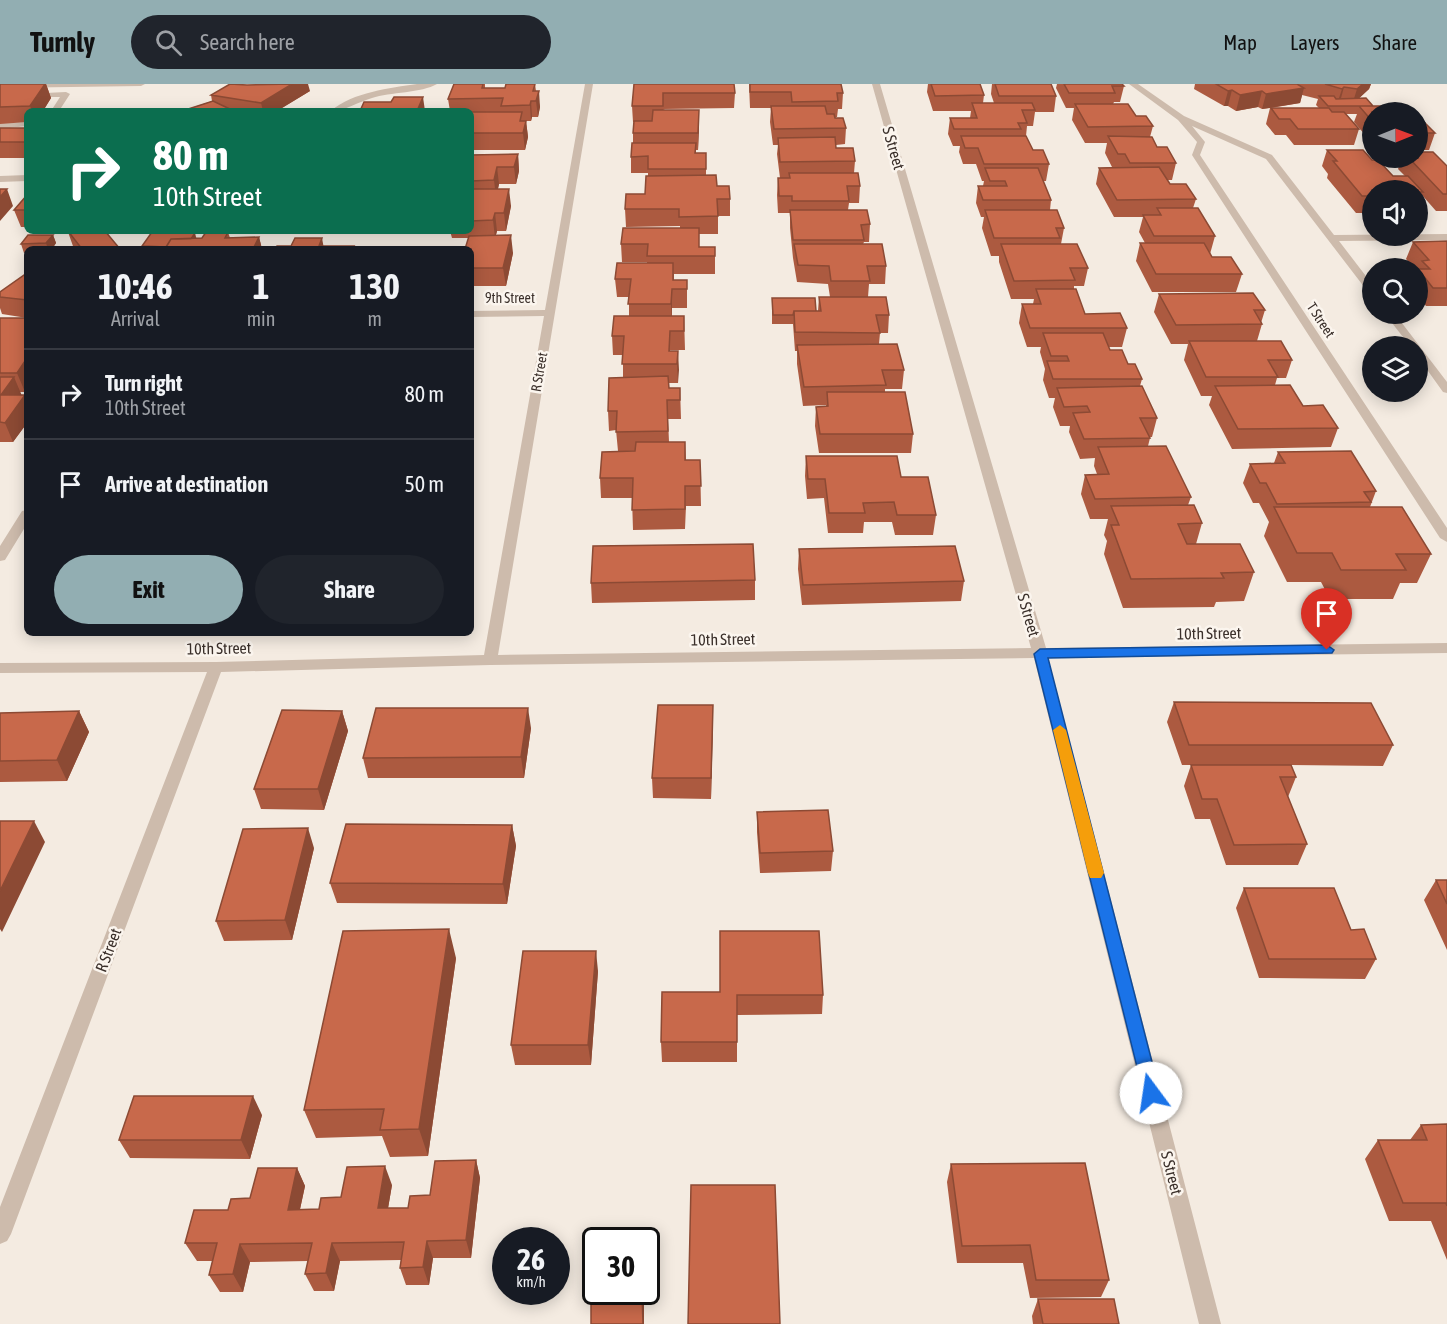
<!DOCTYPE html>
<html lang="en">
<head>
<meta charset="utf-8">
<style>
  :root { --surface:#171b24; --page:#20242c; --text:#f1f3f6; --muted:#9ea1a6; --line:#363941; --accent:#92aeb2 }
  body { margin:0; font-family:"Asap Condensed",sans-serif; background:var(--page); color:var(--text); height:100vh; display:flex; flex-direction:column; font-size:22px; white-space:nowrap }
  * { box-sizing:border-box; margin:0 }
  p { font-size:20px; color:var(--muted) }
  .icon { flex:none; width:33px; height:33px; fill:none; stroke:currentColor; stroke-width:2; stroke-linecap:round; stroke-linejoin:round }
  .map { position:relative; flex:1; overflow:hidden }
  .sheet { position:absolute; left:24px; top:162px; width:450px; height:390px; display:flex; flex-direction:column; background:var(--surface); border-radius:9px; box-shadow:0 3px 15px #0003 }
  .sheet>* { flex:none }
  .hud { position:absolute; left:24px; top:24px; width:450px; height:126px; border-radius:9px; box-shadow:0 3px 15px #0003; background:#0b6e4f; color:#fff; overflow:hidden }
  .needle { width:39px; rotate:89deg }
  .tools { position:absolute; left:1362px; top:18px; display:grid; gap:12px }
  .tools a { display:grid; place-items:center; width:66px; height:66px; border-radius:50%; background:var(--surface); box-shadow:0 3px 15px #0003; font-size:30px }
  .speed { position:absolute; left:492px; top:1143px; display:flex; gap:12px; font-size:30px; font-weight:700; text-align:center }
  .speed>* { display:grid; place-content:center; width:78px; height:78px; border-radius:50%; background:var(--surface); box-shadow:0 3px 15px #0003; line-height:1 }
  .speed small { font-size:15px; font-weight:400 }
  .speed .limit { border:3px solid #111; border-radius:9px; background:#fff; color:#111 }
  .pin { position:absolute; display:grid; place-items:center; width:51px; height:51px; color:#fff; margin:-62px -26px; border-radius:50% 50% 50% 0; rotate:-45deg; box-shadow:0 0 6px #0007 }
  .pin .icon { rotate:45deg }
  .me { position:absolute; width:66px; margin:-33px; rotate:346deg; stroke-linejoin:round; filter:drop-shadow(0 0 4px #0008) }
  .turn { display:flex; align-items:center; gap:21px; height:126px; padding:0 30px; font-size:27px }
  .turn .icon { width:78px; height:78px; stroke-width:2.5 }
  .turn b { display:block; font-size:42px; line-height:51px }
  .eta { display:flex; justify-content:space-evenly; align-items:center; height:102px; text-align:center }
  .eta b { font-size:36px; font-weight:700; line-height:42px }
  .action { display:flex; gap:12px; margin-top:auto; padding:12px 30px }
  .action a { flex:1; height:69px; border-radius:36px; background:var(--accent); color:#111; font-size:24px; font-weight:700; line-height:69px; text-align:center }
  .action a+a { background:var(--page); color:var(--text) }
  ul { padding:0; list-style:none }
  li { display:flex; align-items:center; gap:18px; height:90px; padding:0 30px; border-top:2px solid var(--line) }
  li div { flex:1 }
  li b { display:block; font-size:22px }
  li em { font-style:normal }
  header { display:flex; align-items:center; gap:36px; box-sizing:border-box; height:84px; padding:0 30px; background:var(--accent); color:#111 }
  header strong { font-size:28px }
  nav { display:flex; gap:33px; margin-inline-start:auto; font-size:21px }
  .search { width:420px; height:54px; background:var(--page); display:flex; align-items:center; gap:15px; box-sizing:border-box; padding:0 21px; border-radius:33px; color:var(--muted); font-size:22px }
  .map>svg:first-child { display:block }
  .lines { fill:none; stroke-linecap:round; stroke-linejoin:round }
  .service { fill:#cdbbac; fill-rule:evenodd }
  .minor { fill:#cdbbac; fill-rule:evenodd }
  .wall { fill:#ac5a40; fill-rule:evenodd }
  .shaded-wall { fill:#8c4a34 }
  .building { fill:#c8694b; stroke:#8c4a34; stroke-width:1.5 }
  .route { fill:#1a73e8; stroke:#114b97; stroke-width:1.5 }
  .slow { fill:#f59e0b }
  .labels { text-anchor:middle; stroke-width:5; stroke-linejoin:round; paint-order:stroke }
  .far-street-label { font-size:14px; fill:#3b302b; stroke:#fbf5ee }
  .street-label { font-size:16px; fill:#3b302b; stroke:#fbf5ee }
</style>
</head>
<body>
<header>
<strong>Turnly</strong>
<div class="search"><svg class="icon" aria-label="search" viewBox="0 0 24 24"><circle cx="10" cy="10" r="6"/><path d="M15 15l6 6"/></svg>Search here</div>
<nav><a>Map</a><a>Layers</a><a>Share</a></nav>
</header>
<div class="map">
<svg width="1447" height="1240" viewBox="0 0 1447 1240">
  <rect width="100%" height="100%" fill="#f4ebe1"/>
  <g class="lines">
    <!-- service -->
    <path class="service" d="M0 0H145L141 2 0 4Z
      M66 8 70 10 59 27H51L60 13H45V9Z
      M27 38V42L0 45V39Z"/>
    <!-- minor -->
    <path class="minor" d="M417 0H437C422 9 390 8 372 14 358 18 345 27 331 27 353 8 390 4 417 0Z
      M585 0H593L498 571 1031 564 872 0H880L1046 564 1447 559V569L1048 574 1221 1240H1199L1034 574 490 581 221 588 11 1150 7 1157 0 1160V1123L207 588 0 589V579L216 578 484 571 544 232 471 233V227L545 226Z
      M1129 0H1138L1184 32 1272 71 1334 151 1447 150V156L1339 157 1372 200V209L1368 208 1266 75 1192 42 1205 58 1200 71 1447 444V458L1440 454 1192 71 1197 58 1178 36Z
      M27 91V97L0 98V92Z
      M1385 230H1395L1447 298V309L1443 308 1418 273V262H1410Z
      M27 426V440L5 476 0 477V462L22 427Z"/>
  </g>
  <!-- wall -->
  <path class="wall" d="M0 0H46L51 14 43 27H27V38L0 40Z
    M454 0H485V4H505L535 0 536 7 540 23 538 33H532L531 37H526L528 53 525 66H471V27H450L448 15Z
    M634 0 735 9 734 24 663 25 699 42 698 66H696V69H706V91L730 115V132H718V150H699V163H715V190H674V196H687V224H672V232H684L685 266H670V267H678V299H669V304H680L681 335H668L669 358H685L686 376H700L701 422H686L685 445 633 446 632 414H601L600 394 635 367H618L616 346 609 347 608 327 623 293V271H613L612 252 629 232V213H617L615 195 647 179V178H622L621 160 680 144V142L626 143 625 125 645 110 648 92V89H631V73L633 59V49L634 38H633L632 22Z
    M749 0 843 9 842 25H838L837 33H835L846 44 845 60 836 61V64L855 77 854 89 860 102 859 119H849L848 126 870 140 869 158H864L863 160 886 182 885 200H869L868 213 889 231 888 249H880L879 260 904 286 902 305H885V308L913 350 911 369H819L815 342 816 323H826V321L803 322 797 280V267H795L793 240H772V214L818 227 819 213H830L828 200 797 198 793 174 790 144V129H778L777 111 778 94H780L777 70 778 61H773L770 38 771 24H750Z
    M928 0H980L984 11 983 19H994L991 10 992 0H1051L1056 12 1054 28H1035L1033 42H1027L1026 52 1033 66 1049 80 1046 97H1043L1051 116 1050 126 1064 144 1061 160 1088 184 1084 202H1074V205L1085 230 1127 244 1122 263H1108L1110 266 1128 280 1142 295 1140 302 1157 334 1152 353H1149L1150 354 1148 362 1191 413 1188 421 1202 439 1196 460 1254 488 1244 517 1216 518 1214 523 1123 524 1104 470 1107 457 1104 451 1108 435H1090L1081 410 1085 391 1097 390 1094 382 1095 374 1080 375 1069 348 1070 342H1060L1053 323 1055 314H1049L1043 296 1045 285 1040 268 1041 263H1027L1019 239 1022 220H1033L1034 215H1011L999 178V172H991L982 144 984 133H981L976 119 978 102H983L984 97H982L976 80H963L959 68 960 62H953L948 50 950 34H970L971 27H933L927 8Z
    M1057 0H1122L1124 2 1120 18H1114L1113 20 1153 42 1150 53 1157 63 1176 79 1172 96H1167L1170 100 1196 115 1193 124 1215 152 1210 170 1212 173 1242 190 1236 208H1152L1136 177 1140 159H1145L1139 148 1143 133H1114L1096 100 1099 84 1112 83 1105 69 1107 59H1085L1072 36 1074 24H1066L1056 4Z
    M1195 0H1371L1369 5 1359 14 1372 28V59L1354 38 1357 30H1346L1359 45 1354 61H1294L1286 51H1275L1266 40 1270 24 1262 25 1258 23 1236 27 1228 22H1224L1194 5ZM1302 11 1318 15 1316 21 1319 24H1271L1300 19Z
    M247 1 310 7 277 27H182L212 17 211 11Z
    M1418 32 1435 49 1429 66H1418Z
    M0 44H27V74H0Z
    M1327 66 1372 76 1393 92H1405L1398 85 1402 74H1418L1447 82V127H1436L1422 111 1418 122V106H1372V129H1356L1327 94 1328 90 1322 82Z
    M518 70 519 87 516 100H499L498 105 511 122 506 147H497L496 151 513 169 506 202H471V165L468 154H452L450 147H471V71Z
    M27 111V143H21L14 126Z
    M34 147H105L120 165H74L68 148H35Z
    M228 148 230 154 259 153 262 165H143L142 162 202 154Z
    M53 151 56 159 52 165H27V168L24 169 21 160Z
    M1447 157V222H1426L1418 211V184H1414L1406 175 1413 158Z
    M27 189V234L2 230 0 224V208Z
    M1159 210 1265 226 1261 239 1262 240 1257 257 1292 276 1286 294H1277L1275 301 1303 322 1338 344 1331 363 1232 365 1209 321 1212 312H1201L1184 276 1188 260H1171L1154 228Z
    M0 234H27V304L25 308H20L21 311H25L27 314V339L13 358H0Z
    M1278 368 1376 407 1370 423 1431 470 1417 499H1400L1393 515H1330L1321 498H1287L1264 452 1269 438 1259 419H1253L1243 399 1250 380 1274 379Z
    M806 372 901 393 936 431 933 451H895L892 438H864L863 449H828L824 414 807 415 805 392Z
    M799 465 964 497 961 517 802 521 798 485Z
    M755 496V516L592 519 591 499Z
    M1174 618 1393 661 1383 682 1291 681 1296 693 1288 713 1307 760 1298 781H1226L1210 735H1195L1184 702 1191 681H1212H1182L1167 638Z
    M713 621 711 715 653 714 652 694Z
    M79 627 89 648 67 697 0 698V629Z
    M342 627 348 647 324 726 261 725 254 705Z
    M531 644 524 694H368L363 674Z
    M757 728 833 767 831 787 760 789 757 748Z
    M512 741 516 762 507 820 337 819 330 799Z
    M314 764 292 856 224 857 216 837Z
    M1436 796H1447V866L1424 816Z
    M1244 804 1351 846 1376 875 1365 895 1259 894 1236 824Z
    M456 874 428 1072 390 1073 382 1052 316 1054 304 1026Z
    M598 887 591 981H515L511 961Z
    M662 908 823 911 822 930 737 931V978H662L661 958Z
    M262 1031 250 1075 130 1074 119 1056Z
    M1447 1040V1176L1431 1137H1389L1365 1075 1378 1056H1410L1421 1041Z
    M476 1076 480 1094 471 1174H433L429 1201H406L400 1184 401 1176 340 1177 334 1207H314L305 1190 308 1177 250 1178 243 1208H220L209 1191 213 1177H197L185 1159 228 1126 250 1114 297 1084 305 1102 300 1125H319L341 1113 392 1101 388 1124H408L430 1111Z
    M951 1080 1109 1196 1101 1213 1030 1214 1023 1179H957L947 1098Z
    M1038 1215 1119 1240H1033L1032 1232Z"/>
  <!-- shaded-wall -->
  <path class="shaded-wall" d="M45 0H46L51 14 43 27H32L30 22Z
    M292 0H308L310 7 277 27H263L261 19Z
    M1363 0H1371L1369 5 1352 21 1357 5Z
    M1344 3 1340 18 1337 20 1342 5Z
    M1304 4 1300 19 1262 25 1266 10Z
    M1232 6 1228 22H1224L1228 7Z
    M539 7 540 23 538 33 536 17Z
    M1262 7 1258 23 1236 27 1240 11Z
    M423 13 425 27H417Z
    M531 17 532 33 531 37 530 21Z
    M699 26V42L698 66V49Z
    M526 37 528 53 525 66 523 49Z
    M518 70 519 87 516 100 514 83Z
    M497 83 499 100 496 113 494 96Z
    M7 105 13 122 0 137V113Z
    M509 105 511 122 506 147 504 129Z
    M495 129 497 147 495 154 493 136Z
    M195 149 197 157 185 163Z
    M53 151 56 159 52 165H48L46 159Z
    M511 151 513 169 506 202 503 184Z
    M259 153 262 165H253Z
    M322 154 324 165 319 162Z
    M672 205V238L671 220Z
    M678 267 679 286 678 299 677 280Z
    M27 274V304L25 308 17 289Z
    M14 293 22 312 1 311Z
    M25 311 27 314V339L13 358 5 339Z
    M713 621V642L711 715V694Z
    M528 624 531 644 524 694 521 673Z
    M79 627 89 648 67 697 57 676Z
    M342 627 348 647 324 726 318 705Z
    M34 737 45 758 2 848 0 845V807Z
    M512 741 516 762 507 820 503 800Z
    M308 744 314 764 292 856 285 836Z
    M449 845 456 874 428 1072 419 1045Z
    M596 867 598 887 591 981 588 961Z
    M253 1012 262 1031 250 1075 241 1056Z
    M476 1076 480 1094 471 1174 466 1156Z
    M385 1082 392 1101 385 1142 378 1124Z
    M297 1084 305 1102 296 1144 288 1126Z
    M427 1157 433 1174 429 1201 423 1183Z
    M332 1159 340 1177 334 1207 326 1189Z
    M240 1160 250 1178 243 1208 233 1190Z
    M642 1208H644V1240H643Z"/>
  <!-- building -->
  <path class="building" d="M0 0H45L30 22 0 23Z
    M230 0 247 1 292 0 261 19 211 11Z
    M454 0H483L482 4H505L506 0H535L533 7H539L536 17H531L530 21 501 22 503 14 448 15Z
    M634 0H734L735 9H663V22H632Z
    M750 0H841L843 9H837L838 17 792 18 791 8H750Z
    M931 0H980L984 11 935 12Z
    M995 0H1051L1056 12H999Z
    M1064 0H1122L1124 2H1112L1115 9H1069Z
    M1216 0H1297L1304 4 1266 10 1262 7 1240 11 1232 6 1228 7Z
    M1325 0H1363L1357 5 1344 3 1342 5Z
    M1319 12H1334L1336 15 1366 14 1373 22H1328Z
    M394 13H423L417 27H360L364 18H391Z
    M213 17 234 27H182Z
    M972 19H1032L1035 26H1022L1027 39H1018L1021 45H954L950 34H977Z
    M1075 20H1128L1136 32H1146L1153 42 1088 43Z
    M771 22H825L827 30H834L835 34H843L846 44 774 45Z
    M1359 22H1408L1414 28H1372V37Z
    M1271 24H1329L1332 28H1344L1359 45H1298L1290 35H1279Z
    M653 26H699L698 49H633L634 37H652Z
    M471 28H522L520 37H526L523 49H471Z
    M1418 32 1435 49H1418Z
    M0 44H27V58H0Z
    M961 52H1026L1033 66H1043L1049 80H984L978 64H965Z
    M1108 52 1152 53 1157 63H1167L1176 79H1130L1125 70H1118Z
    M835 53 836 64H853L855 77 780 78 778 54Z
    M632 59H696L695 69H706V85H648V72L631 73Z
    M1327 66H1363L1372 76H1378L1393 92H1408L1423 108H1418V106H1372V112H1362L1333 77H1337Z
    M1418 68H1433L1447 82V110H1443L1409 74H1418Z
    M518 70 514 83H497L494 96 471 97V71Z
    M1159 83 1170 100H1186L1196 115 1117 116 1099 84Z
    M985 84H1038L1051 116H983L978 102H1007L1005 97H990Z
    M789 89H858L860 102H847L849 117H792V112H779L778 94H790Z
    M716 91 717 102H729L730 115H717L718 132 679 133V125H625L626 110H645L646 92Z
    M0 105H7L0 113Z
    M471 105H509L504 129H495L493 136 471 137Z
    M27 111V126H14Z
    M1157 124H1198L1215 152H1154L1143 131H1161Z
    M790 126H867L870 140 861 141 864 156H793Z
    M985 126H1057L1064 144H1056L1060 154H994Z
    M623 144H699V163H715V172H647L648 160H621Z
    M68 147H105L120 165H82Z
    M152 148 195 149 191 155H171L166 163 142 162Z
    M206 148H228L225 154 259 153 253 165H165L171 155 202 154Z
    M28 151H53L46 159 21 160Z
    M511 151 503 184H471V165H465L469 152Z
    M295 154H322L319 162H354L352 165H276L277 162H291Z
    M1447 157V204H1433L1418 185H1430L1422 177 1429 176 1413 158Z
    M1140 159H1204L1212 173H1231L1242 190H1156Z
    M794 160H882L886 182H867L870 197H831L829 182 798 181Z
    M1001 160H1077L1088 184H1070L1075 196 1014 197Z
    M617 179H673V196H687V205H672L671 220H628L631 195H615Z
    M27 189V216L0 213V208Z
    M1036 205H1076L1085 230 1120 229 1127 244H1030L1022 220H1041Z
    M1253 209 1265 226H1254L1262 240 1176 241 1159 210Z
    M819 213H886L889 231H876L880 249 795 248 794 227H821Z
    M772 214H815L816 227H794L793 231H773Z
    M614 232H684V247H670L669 267H678L677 280H622L624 252H612Z
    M0 234H27V274L17 289H0Z
    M1043 249H1103L1110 266H1122L1128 280H1135L1142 295H1053L1047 277H1069L1067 272H1051Z
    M1189 257H1281L1292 276H1268L1278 293H1206Z
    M897 260 904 286H882L886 301 804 303 797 261Z
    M668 292 669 304H680V316H667L668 347 616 348 617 327H608L609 294Z
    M0 293H14L1 311H25L5 339 0 338Z
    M1290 301 1303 322 1323 321 1338 344 1238 345 1215 302Z
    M1142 302 1157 334H1140L1150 354 1084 355 1073 329 1090 328 1087 322 1064 323 1057 304Z
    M827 308H905L913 350H820L816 323 828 322Z
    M636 358H685V376H700L701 402H685V425L632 426 633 394H600L602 368 635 367Z
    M1166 362 1191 413 1095 415 1085 391 1109 390 1098 363Z
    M1351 367 1376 407 1364 408 1371 418 1277 420 1266 399H1260L1250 380 1285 379 1278 368Z
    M806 372H897L901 393H928L936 431H897L894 418 863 419 865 429H829L825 395H808Z
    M1194 421 1202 439 1178 440 1187 460H1240L1254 488 1221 489 1224 494 1131 495 1111 441H1119L1111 422Z
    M1274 423H1402L1431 470H1396L1406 486H1341L1332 469H1297Z
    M753 460 755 496 591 499 593 462Z
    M955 462 964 497 803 501 799 465Z
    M1174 618 1371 619 1393 661H1189Z
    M658 621H713L711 694H652Z
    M376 624H528L521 673 363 674Z
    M282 626 342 627 318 705H254Z
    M79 627 57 676 0 677V629Z
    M1191 681H1291L1296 693H1280L1307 760 1234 761 1217 715H1202Z
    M828 726 833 767 760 769 757 728Z
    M0 737H34L0 807Z
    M346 740 512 741 503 800 330 799Z
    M308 744 285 836 216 837 243 745Z
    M1436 796H1447V820Z
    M1244 804H1334L1351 846 1364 845 1376 875H1269Z
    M449 845 419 1045 380 1046 384 1025 304 1026 343 847Z
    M720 847H819L823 911H737V958H661L662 908H720Z
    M523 867H596L588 961H511Z
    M134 1012H253L241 1056H119Z
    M1447 1040V1122L1446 1119H1403L1378 1056H1427L1421 1041Z
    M476 1076 466 1156 427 1157 423 1183 400 1184 404 1158 332 1159 326 1189 305 1190 312 1159 240 1160 233 1190 209 1191 217 1159H185L194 1126H228L231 1115 250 1114 258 1084H297L288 1126 319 1125 321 1114 341 1113 347 1083 385 1082 378 1124H408L410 1112 430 1111 435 1077Z
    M1085 1079 1109 1196H1036L1030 1161 962 1162 951 1080Z
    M691 1101H775L780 1240H688Z
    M591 1172H596V1208H642L643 1240H591Z
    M1038 1215H1114L1119 1240H1043Z"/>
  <!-- route -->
  <path class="route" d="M1327 561 1334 566 1332 569 1048 574 1160 1009 1158 1015 1151 1017 1145 1015 1034 570 1040 565Z"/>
  <!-- slow -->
  <path class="slow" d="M1060 641 1066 646 1104 789 1101 794H1090L1088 789 1053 646Z"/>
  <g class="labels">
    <!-- far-street labels -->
    <g class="far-street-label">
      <text x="510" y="219">9th Street</text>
      <text transform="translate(1321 236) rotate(57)" y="5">T Street</text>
      <text transform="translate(539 288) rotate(-80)" y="5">R Street</text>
    </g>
    <!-- street labels -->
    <g class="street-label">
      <text transform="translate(894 64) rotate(74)" y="6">S Street</text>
      <text transform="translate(1029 531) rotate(74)" y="6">S Street</text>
      <text transform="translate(1209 549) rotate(-1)" y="6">10th Street</text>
      <text transform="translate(723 555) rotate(-1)" y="6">10th Street</text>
      <text transform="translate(219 564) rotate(-1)" y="6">10th Street</text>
      <text transform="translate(108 866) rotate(-69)" y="6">R Street</text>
      <text transform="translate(1172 1089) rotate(76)" y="6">S Street</text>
    </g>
  </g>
</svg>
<div class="tools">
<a><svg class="needle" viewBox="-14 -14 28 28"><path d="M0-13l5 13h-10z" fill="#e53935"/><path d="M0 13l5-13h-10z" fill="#9ea1a6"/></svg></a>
<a><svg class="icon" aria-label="sound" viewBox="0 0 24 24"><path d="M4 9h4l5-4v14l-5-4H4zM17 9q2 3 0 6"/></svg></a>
<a><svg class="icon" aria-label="search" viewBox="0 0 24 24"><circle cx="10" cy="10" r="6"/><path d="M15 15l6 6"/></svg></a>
<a><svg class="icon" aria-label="layers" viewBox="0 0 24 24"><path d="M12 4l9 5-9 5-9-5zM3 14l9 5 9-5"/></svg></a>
</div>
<div class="speed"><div>26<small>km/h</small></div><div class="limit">30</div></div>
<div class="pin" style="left:1327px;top:566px;background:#d93025"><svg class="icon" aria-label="arrive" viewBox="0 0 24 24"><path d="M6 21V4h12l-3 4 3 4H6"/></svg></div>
<svg class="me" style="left:1151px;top:1009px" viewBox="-20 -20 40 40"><circle r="19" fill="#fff"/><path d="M0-13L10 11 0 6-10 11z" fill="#1a73e8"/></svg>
<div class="hud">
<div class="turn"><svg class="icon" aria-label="right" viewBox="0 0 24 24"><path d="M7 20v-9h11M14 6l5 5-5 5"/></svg><div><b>80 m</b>10th Street</div></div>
</div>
<section class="sheet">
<div class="eta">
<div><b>10:46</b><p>Arrival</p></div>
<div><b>1</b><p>min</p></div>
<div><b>130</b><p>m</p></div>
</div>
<ul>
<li><svg class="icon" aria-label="right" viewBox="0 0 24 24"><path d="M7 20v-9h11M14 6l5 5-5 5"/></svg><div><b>Turn right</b><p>10th Street</p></div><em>80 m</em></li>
<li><svg class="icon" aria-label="arrive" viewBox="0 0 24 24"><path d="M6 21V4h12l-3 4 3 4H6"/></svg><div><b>Arrive at destination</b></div><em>50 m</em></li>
</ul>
<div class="action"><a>Exit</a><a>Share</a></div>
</section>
</div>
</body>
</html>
